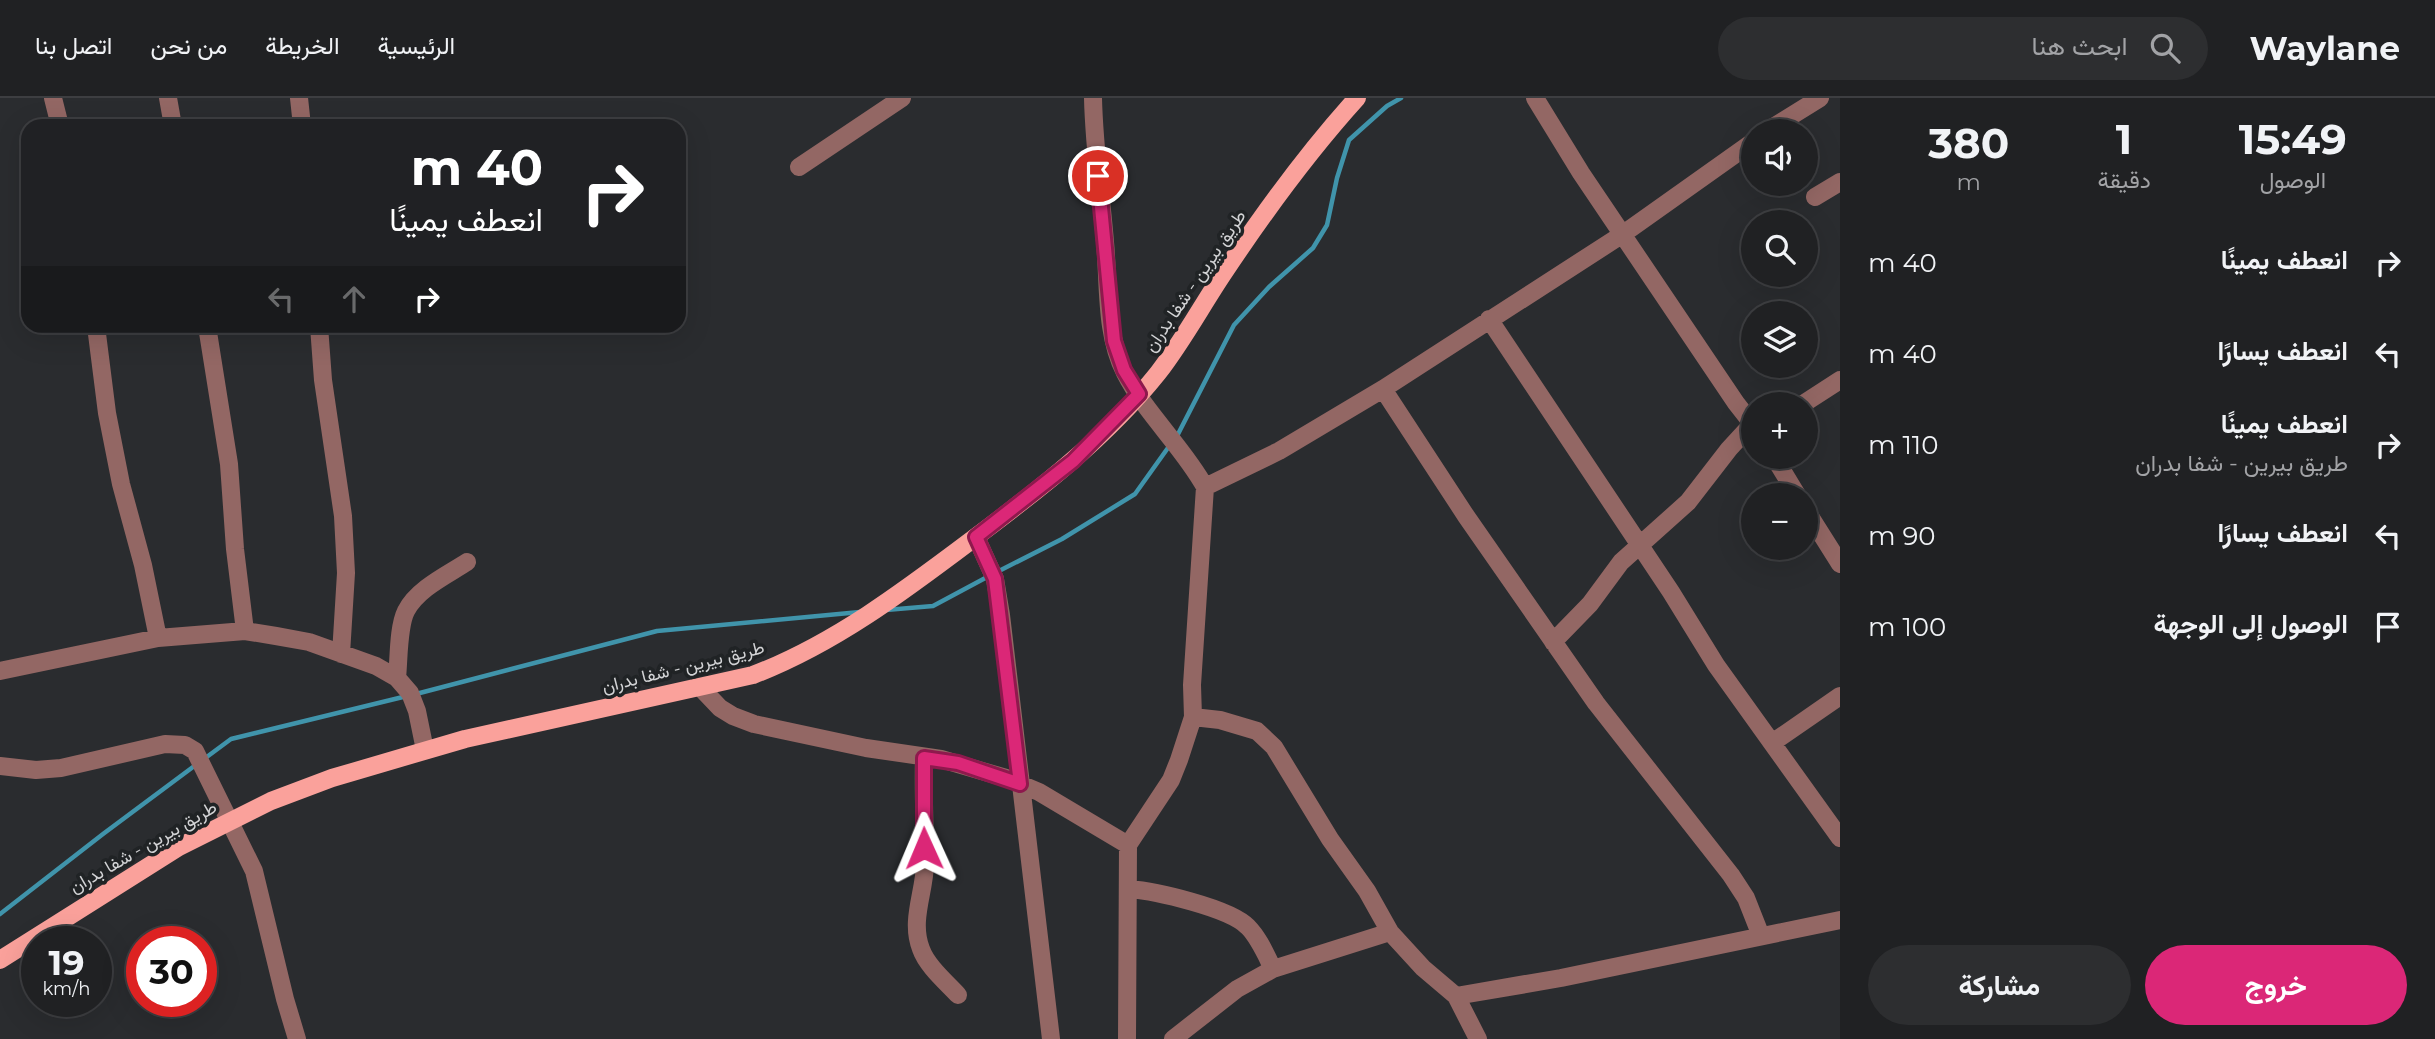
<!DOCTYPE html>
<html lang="ar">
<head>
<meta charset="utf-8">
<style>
  :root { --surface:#202123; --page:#2d2e30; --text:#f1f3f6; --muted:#a2a3a6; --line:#3d3e41; --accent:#db2777 }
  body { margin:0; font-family:Montserrat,Vazirmatn,sans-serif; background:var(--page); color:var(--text); direction:rtl; height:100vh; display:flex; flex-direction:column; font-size:26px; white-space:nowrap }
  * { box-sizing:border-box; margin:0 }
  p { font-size:23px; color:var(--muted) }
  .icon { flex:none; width:38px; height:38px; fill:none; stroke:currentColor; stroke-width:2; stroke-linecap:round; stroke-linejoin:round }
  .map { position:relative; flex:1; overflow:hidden; direction:ltr }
  .panel { display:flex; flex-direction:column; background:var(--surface); width:595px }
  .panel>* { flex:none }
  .guide { position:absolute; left:21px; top:21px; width:665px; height:214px; border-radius:21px; box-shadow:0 7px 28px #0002,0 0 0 2px var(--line); direction:rtl; background:#202124; color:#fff; overflow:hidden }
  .buttons { position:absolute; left:1741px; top:21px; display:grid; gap:14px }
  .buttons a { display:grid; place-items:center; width:77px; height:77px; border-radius:50%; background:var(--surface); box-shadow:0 7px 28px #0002,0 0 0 2px var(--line); font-size:35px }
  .speed { position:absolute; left:21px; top:828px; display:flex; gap:14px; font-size:35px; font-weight:700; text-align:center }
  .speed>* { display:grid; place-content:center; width:91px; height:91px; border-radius:50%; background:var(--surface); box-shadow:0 7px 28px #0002,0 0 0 2px var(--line); line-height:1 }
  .speed small { font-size:18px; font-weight:400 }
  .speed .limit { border:10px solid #d22; background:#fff; color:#111 }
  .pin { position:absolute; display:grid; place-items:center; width:60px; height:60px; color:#fff; margin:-30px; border:4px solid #fff; border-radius:50%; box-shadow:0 2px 7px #0007 }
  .me { position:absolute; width:77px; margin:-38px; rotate:359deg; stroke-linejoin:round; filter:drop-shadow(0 0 5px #0008) }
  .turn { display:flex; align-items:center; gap:24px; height:147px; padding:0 28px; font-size:32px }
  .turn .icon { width:91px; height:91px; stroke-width:2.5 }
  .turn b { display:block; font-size:49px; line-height:60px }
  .lanes { display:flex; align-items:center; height:66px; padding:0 28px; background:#0003; justify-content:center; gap:35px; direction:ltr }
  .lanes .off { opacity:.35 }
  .eta { display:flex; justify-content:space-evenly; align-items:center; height:119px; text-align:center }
  .eta b { font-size:42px; font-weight:700; line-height:49px }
  .action { display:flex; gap:14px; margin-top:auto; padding:14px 28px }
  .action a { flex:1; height:80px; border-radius:42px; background:var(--accent); color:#fff; font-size:28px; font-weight:700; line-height:80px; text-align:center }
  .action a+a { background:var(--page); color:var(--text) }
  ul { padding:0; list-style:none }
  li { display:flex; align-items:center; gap:21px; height:91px; padding:0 28px }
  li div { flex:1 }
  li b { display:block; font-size:26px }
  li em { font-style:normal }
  header { display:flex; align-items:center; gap:42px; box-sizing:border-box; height:98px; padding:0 35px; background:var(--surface); border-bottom:2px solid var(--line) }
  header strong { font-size:33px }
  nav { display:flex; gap:38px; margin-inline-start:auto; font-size:24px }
  .search { width:490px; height:63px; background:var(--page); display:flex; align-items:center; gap:18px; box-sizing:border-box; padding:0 24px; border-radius:38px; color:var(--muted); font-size:26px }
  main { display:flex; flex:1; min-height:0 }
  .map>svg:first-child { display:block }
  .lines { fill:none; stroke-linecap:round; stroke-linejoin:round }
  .stream { stroke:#4094ab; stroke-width:4.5 }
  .minor { stroke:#936764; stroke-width:18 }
  .major { stroke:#faa19b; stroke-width:18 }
  .route-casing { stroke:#8e194d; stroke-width:18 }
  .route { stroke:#db2777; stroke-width:12 }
  .labels { text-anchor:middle; stroke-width:7; stroke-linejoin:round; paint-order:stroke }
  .street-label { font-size:18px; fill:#d2d3d5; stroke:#202325 }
</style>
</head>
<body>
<header>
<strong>Waylane</strong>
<div class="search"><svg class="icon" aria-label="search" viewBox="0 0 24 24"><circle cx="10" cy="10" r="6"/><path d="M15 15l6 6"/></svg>ابحث هنا</div>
<nav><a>الرئيسية</a><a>الخريطة</a><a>من نحن</a><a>اتصل بنا</a></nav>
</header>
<main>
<section class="panel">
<div class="eta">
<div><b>15:49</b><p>الوصول</p></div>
<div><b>1</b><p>دقيقة</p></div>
<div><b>380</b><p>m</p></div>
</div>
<ul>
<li><svg class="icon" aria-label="right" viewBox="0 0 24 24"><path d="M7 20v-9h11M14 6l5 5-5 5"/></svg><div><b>انعطف يمينًا</b></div><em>40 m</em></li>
<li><svg class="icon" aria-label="left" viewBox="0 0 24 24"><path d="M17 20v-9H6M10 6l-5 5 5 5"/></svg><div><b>انعطف يسارًا</b></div><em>40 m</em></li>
<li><svg class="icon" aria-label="right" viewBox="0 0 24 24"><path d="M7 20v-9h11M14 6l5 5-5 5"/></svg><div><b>انعطف يمينًا</b><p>طريق بيرين - شفا بدران</p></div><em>110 m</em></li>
<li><svg class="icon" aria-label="left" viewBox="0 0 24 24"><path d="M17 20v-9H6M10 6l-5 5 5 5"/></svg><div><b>انعطف يسارًا</b></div><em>90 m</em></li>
<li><svg class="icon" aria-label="arrive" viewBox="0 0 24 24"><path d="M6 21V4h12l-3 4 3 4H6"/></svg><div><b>الوصول إلى الوجهة</b></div><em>100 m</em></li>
</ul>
<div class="action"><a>خروج</a><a>مشاركة</a></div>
</section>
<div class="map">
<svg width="1840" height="941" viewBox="0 0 1840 941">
  <rect width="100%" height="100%" fill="#2a2c2f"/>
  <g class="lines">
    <!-- stream -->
    <path class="stream" d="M1176 340 1234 227 1269 189 1313 150 1327 127 1337 80 1349 42 1387 8 1401 0
      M997 474 1062 441 1135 396 1170 347
      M886 512 933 508 989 478
      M416 596 657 533 860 514
      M204 661 231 641 407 598
      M0 816 103 736 197 666"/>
    <!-- minor -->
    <path class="minor" d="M53 0 60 28
      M168 0 173 28
      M299 0 302 28
      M1093 0C1094 48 1101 96 1105 144 1109 187 1105 236 1125 275 1145 315 1183 349 1205 389L1192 587 1193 619 1179 662 1171 682 1128 747 1127 941
      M1535 0 1581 75 1736 305 1754 328
      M1767 33 1820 0
      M799 69 902 0
      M1815 99 1840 84
      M1489 221 1671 494 1716 567 1840 740
      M96 228 107 315 121 386 143 467 158 540
      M207 228 229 366 235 451 245 533
      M319 228 323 282 343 418 346 475 341 556
      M1383 291 1466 418 1596 605 1731 777 1746 800 1761 838
      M1803 306 1840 282
      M1774 359 1797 397
      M1205 389 1279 353 1383 291 1623 136 1754 43
      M1806 412 1840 466
      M976 439 995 481 1001 517 1051 941
      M1553 544 1590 506 1621 464 1688 404 1729 351 1752 326
      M0 573 158 540 245 533 276 538 309 544 376 568 397 580 410 595 417 613 425 652
      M397 580C399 561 398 529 406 513 417 491 447 477 467 464
      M701 590 720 610 733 618 754 626 866 650 941 661 1006 680 1039 694 1128 747
      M1193 619 1220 622 1257 633 1274 649 1330 741 1367 793 1390 834
      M1772 645 1840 598
      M924 660C923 696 925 731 925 767 924 796 910 823 921 851 927 868 946 884 958 897
      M0 668 36 672 61 670 165 646 185 647 195 653 254 773 285 901 297 941
      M1129 791C1155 793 1230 810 1248 829 1259 840 1266 857 1273 871
      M1456 898 1561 880 1840 822
      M1173 941 1237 891 1273 871 1390 834 1423 870 1456 898 1478 941"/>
    <!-- major -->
    <path class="major" d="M0 862 179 749 271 703 332 680 465 641 753 577C834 546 904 493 973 441 1040 391 1106 340 1158 275 1183 243 1202 207 1225 173 1265 113 1309 53 1357 0"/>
  </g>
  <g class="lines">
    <!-- route casing -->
    <g class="route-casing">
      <path id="route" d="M924 750V660L958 665 1020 686 995 481 976 439 1073 363 1139 296 1124 272 1114 243 1098 78"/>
    </g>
    <!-- route -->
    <use href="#route" class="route"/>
  </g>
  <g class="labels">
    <!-- street labels -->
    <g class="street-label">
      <text transform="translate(1195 183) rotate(-56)" y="6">طريق بيرين - شفا بدران</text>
      <text transform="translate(683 569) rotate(-14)" y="6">طريق بيرين - شفا بدران</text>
      <text transform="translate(143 749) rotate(-30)" y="6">طريق بيرين - شفا بدران</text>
    </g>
  </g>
</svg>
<div class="buttons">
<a><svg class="icon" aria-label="sound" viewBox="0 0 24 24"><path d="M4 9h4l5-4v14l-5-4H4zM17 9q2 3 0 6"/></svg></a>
<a><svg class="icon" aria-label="search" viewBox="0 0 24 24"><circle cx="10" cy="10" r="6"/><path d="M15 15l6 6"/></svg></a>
<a><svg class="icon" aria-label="layers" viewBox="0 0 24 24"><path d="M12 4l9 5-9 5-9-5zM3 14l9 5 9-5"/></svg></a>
<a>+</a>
<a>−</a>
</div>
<div class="speed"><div>19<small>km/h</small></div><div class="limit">30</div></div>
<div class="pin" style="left:1098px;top:78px;background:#d93025"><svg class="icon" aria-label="arrive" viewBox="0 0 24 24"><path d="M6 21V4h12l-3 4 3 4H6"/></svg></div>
<svg class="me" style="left:924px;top:750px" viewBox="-20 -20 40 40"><path d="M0-17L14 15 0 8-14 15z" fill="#db2777" stroke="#fff" stroke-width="4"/></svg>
<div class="guide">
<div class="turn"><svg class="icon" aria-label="right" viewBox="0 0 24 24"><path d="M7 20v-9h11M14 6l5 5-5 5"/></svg><div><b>40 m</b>انعطف يمينًا</div></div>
<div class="lanes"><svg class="icon off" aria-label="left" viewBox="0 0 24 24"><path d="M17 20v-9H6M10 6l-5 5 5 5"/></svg><svg class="icon off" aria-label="ahead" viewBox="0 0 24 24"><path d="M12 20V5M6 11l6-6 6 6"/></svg><svg class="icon" aria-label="right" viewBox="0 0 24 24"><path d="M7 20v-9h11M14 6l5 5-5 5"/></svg></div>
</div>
</div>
</main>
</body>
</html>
